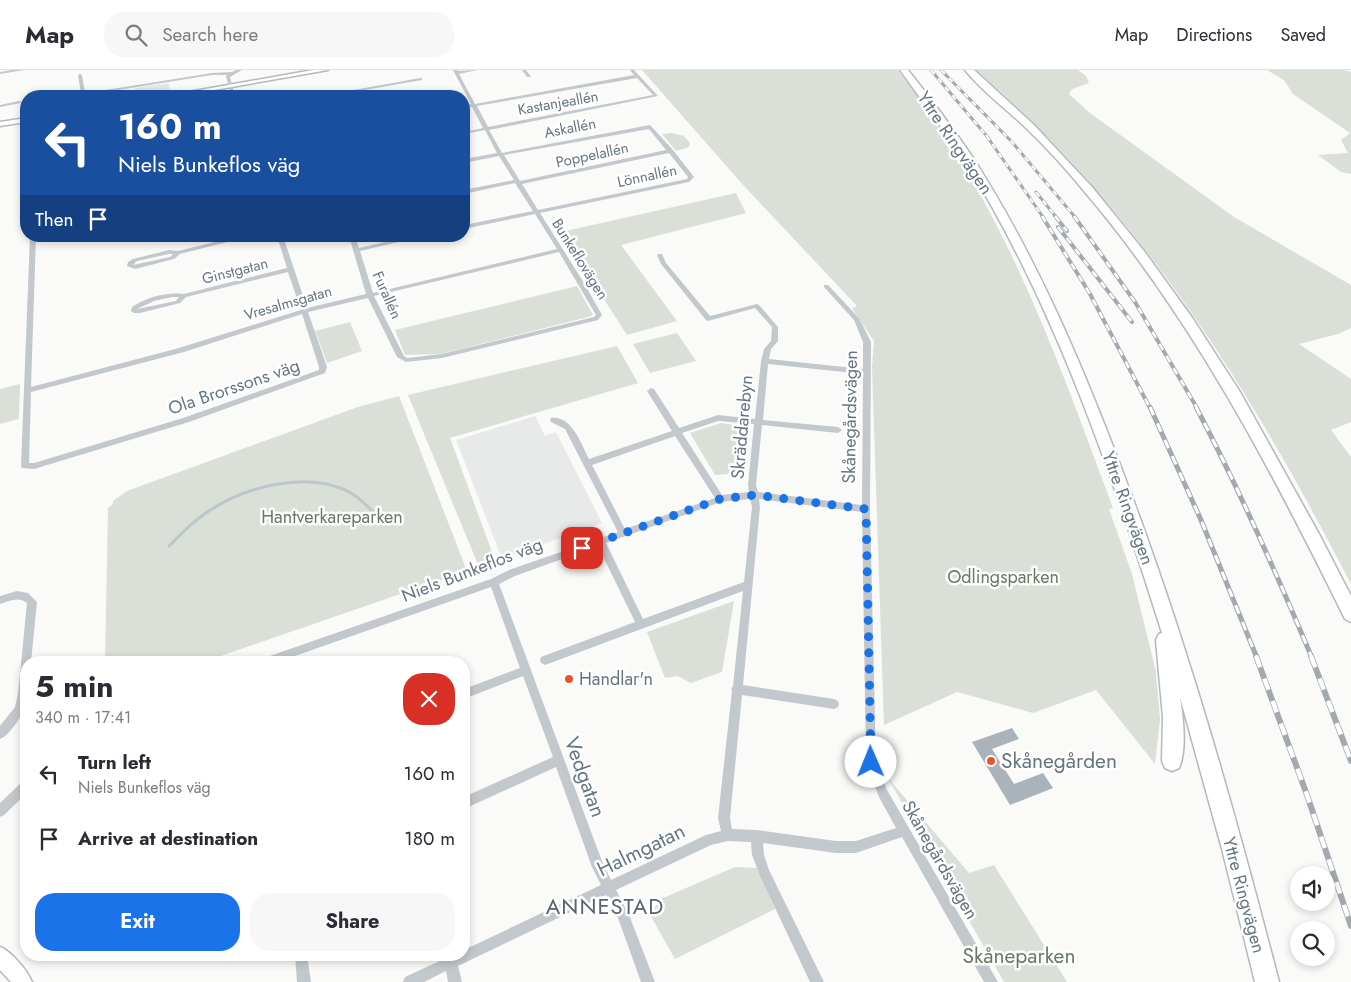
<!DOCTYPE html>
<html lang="en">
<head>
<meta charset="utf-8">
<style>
  :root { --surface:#fff; --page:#f7f7f7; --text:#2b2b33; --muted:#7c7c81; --line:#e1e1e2; --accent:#1a73e8 }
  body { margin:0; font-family:Jost,sans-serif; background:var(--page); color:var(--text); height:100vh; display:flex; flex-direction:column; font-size:19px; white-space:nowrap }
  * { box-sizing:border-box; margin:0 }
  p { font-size:16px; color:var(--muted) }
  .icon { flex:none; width:28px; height:28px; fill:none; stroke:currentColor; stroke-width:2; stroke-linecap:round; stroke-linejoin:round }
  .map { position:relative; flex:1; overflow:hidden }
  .panel { position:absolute; left:20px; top:586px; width:450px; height:305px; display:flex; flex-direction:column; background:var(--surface); border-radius:20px; box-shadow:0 2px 8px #0003 }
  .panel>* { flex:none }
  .top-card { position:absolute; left:20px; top:20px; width:450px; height:152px; border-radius:20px; box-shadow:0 2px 8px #0003; background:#1a4fa0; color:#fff; overflow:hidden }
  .tools { position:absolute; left:1290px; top:796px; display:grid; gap:10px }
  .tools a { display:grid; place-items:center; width:45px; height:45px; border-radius:50%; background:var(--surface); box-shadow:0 2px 8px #0003; font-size:25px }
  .pin { position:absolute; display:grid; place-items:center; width:42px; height:42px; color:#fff; margin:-21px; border-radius:10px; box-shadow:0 2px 8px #0006 }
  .me { position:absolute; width:55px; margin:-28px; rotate:359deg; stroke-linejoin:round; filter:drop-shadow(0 0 4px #0008) }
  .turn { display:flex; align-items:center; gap:18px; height:105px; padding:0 15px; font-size:22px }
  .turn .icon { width:65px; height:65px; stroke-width:2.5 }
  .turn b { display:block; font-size:35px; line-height:42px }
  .then { display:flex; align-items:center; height:48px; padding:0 15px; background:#0003; gap:10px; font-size:19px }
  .round { display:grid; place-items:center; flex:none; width:52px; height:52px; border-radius:20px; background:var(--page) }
  .summary { display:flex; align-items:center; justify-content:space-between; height:85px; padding:0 15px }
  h1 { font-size:30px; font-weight:700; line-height:38px }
  .primary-button { display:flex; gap:10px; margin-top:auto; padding:10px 15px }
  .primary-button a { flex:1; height:58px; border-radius:20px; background:var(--accent); color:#fff; font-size:20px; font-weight:700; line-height:58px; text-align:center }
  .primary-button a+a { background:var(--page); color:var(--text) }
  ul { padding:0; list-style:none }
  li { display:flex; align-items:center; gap:15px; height:65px; padding:0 15px }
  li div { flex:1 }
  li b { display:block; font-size:19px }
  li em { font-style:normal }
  header { display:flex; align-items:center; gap:30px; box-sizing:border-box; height:70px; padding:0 25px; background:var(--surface); border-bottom:1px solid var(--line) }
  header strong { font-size:24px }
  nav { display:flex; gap:28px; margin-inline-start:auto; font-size:18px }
  .search { width:350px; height:45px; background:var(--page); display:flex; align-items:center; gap:12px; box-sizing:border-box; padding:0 18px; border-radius:20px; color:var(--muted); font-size:19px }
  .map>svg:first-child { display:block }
  .built { fill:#e8e9e9 }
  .green { fill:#dadfd7 }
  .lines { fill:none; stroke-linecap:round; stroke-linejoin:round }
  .stream { stroke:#bbc7cb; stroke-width:3 }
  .building { fill:#aab3b9 }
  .secondary-casing { stroke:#b3babf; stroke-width:3 }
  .highway-casing { stroke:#b4b9bd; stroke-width:3 }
  .street { fill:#c3c8cc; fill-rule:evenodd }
  .secondary { fill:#fff; fill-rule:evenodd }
  .highway { fill:#fff; fill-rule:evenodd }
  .rail-far3-casing { stroke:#a2aab0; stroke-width:3 }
  .rail-far2-casing { stroke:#a2aab0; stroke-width:4 }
  .rail-far1-casing { stroke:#a2aab0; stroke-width:5 }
  .rail-casing { stroke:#a2aab0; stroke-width:6 }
  .rail-far3 { stroke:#fff; stroke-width:2; stroke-dasharray:5.5; stroke-linecap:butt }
  .rail-far2 { stroke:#fff; stroke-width:2.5; stroke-dasharray:7; stroke-linecap:butt }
  .rail-far1 { stroke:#fff; stroke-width:3; stroke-dasharray:9; stroke-linecap:butt }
  .rail { stroke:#fff; stroke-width:4.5; stroke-dasharray:12; stroke-linecap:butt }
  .route { stroke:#1a73e8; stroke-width:9; stroke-dasharray:0 16.2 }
  .poi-dot { fill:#e4572e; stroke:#fff; stroke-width:2 }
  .labels { text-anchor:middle; stroke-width:5; stroke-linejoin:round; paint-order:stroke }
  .far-street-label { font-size:15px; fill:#657683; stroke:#fff }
  .street-label { font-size:18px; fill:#657683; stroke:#fff }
  .park-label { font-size:18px; fill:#687a64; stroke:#fff }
  .poi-label { font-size:18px; fill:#657683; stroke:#fff; text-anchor:start }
  .near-poi-label { font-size:21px; fill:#657683; stroke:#fff; text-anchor:start }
  .near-street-label { font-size:21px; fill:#657683; stroke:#fff }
  .near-park-label { font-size:21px; fill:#687a64; stroke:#fff }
  .near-neighbourhood-label { font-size:22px; letter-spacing:1px; fill:#57646e; stroke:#fff }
</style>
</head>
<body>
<header>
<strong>Map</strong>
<div class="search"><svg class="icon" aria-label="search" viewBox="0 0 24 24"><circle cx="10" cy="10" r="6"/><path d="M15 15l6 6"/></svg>Search here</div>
<nav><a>Map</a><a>Directions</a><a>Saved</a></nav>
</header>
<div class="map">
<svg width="1351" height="912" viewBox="0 0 1351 912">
  <rect width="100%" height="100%" fill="#fafaf8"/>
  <!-- built -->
  <path class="built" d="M169 13 170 23 135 26V18Z
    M535 346 545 366 556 362 602 453 502 489 456 370Z"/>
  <!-- green -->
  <path class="green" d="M642 0H897C1003 131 1055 283 1113 438L1109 439 1132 504 1156 602 1160 650 1155 694 1096 620 1033 643 957 622 884 655 872 297 874 271 852 238 857 236 744 116Z
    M976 0H1078L1086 6 1089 13 1072 19 1069 24 1090 43 1234 147 1351 215V258L1338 264 1299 274 1351 309V352L1331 360 1351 387V514C1250 319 1143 145 976 0Z
    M1267 0H1344L1351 2V104L1341 102 1318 85 1348 83 1341 70 1350 63 1293 24 1284 10Z
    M672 63 684 66 690 73 689 77 676 81 662 64Z
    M736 123 746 143 621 175 677 251 627 265 561 162Z
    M577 216 593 245 588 247 441 284 405 285 395 260Z
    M350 252 362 281 327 293 315 261Z
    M677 263 696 291 650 303 633 274Z
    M617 276 638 313 450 368 495 490 479 497 408 325Z
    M20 314 19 349 0 354V319Z
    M399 326 467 501 203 592H105L108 438 113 434V431L127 421 358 337Z
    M721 353 747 357 743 403 715 405 690 363Z
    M734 531 722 602 691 613 678 606 665 608 647 562Z
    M888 708 969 803 994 795 1067 912H1004Z
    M735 797 758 798 775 839 675 889 649 843 663 828Z"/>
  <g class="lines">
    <!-- stream -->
    <path class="stream" d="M169 476C181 464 192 452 206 443 243 417 309 399 351 423 363 430 372 441 382 451"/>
  </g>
  <!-- building -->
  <path class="building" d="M1012 658 1019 669 992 679 1014 714 1043 703 1053 718 1010 735 972 672Z"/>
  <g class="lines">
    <!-- secondary casing -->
    <g class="secondary-casing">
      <path id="secondary" d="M313 0H328L180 26H166Z
        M26 48V52L0 56V52Z
        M0 877C12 882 27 900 32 912H11L0 900Z"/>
    </g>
    <!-- highway casing -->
    <g class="highway-casing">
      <path id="highway" d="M900 0H908C931 29 953 58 973 88 1040 192 1087 306 1130 421 1190 581 1236 746 1279 912H1255L1222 779 1180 627C1183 646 1187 680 1179 698L1172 701 1165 698 1162 691 1163 647 1156 570 1159 564 1162 563C1116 417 1066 269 991 135 964 87 932 44 900 0Z
        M965 0H974L1034 55 1092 117 1144 181 1193 249 1240 322 1319 464 1351 526V552L1345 549C1271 399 1193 249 1084 121 1066 99 1046 77 1025 57 1005 38 982 21 965 0Z"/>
    </g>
    <!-- street -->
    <path class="street" d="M12 0H24L0 4V2Z
      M236 0H242L230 7 235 26H231L226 6 227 5H212L87 25 81 24 78 5 80 4 82 5 85 23H87L212 3 232 2Z
      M453 0H457L458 1 477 0 459 4 475 34 634 5 630 0H634L658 26 489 60 502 83 650 55 673 80 694 107 689 112 540 143 584 213 602 245 598 250 442 288 406 292 397 287 368 228 308 242 327 297 325 303 189 352 34 399 22 398 21 396 30 166H36L31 317 179 278 301 240 288 202 186 227 180 233 140 243H134L131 241 132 237C147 227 166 222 184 224L287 198 277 166H283L307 238 366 224 349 166H355L359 178 411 166H424L360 181 373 223 557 179 535 144 464 159V155L533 141 515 113 464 124V120L514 110 499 86 464 93V89L497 83 485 60 464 64V62L483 58 472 37 464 38V36L471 34ZM637 8 653 25 488 57 477 36ZM649 59 666 80 520 111 504 85ZM669 83 688 107 687 109 538 140 522 114ZM559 182 596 245 594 247 442 284 407 288 404 286 374 226ZM172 227H179L176 231 137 239 154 231ZM302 244 319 297V300L183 348 34 393H29L31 322 184 282Z
      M522 0H526L531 7H527Z
      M420 8H422V10L330 26H321Z
      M19 31 21 32V33L0 37V35Z
      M239 166H251L180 184 174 189 135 199 127 196 128 192 133 189 169 180 178 181ZM169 184H173L170 187 133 195 137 191Z
      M658 184H662L666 193 710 246 757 234 759 235 778 257V271L771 279 769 289 863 299V272L854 250 824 217V215H828L859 248 871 272 870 439 876 692 887 720 998 912H984L902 767 856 783H836L763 773 764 785 769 800 824 912H810L760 806 752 785 751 772 728 771 711 775 616 820 629 845 655 912H641L618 848 606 825 458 896 462 912H448L446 901 424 912H403L405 907 444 889 443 885H464V880L601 815 592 797 556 697 464 739V727L553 687 523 606 464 629V619L520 598 491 517 278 592H262L263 589 267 587 491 509 509 500 618 462 565 359 551 352 550 350 551 348C572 345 581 374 589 389L672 361 647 321 651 318 654 319 679 358 718 345 755 349 761 291 764 279 771 271 772 257 755 238 708 251 706 250 661 194 657 185ZM768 294 863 304 862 435 758 422 756 415 762 355 838 363 842 360 838 357 763 350ZM718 351 754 354 748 415 749 422 722 425 682 363ZM675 366 715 428 625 459 592 395ZM750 429 752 437 744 512 643 549 606 473 721 432ZM759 429 862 442 866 692 879 727 896 758 856 771H836L756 760 732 759 730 748 742 625 834 639 838 637 839 634 838 631 834 629 743 615 760 437ZM598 476 635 552 541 587 540 590 541 593 545 595 743 521 733 616 731 619 732 621 718 748 721 761 706 765 611 810 603 794 499 514 515 506Z
      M17 521 28 523 37 532 31 592H26C26 617 31 635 14 656 10 661 6 667 0 669V656L15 637 18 624 27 533C19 526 9 531 0 534V526Z
      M26 710V724L4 745 0 747V733L22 712Z
      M295 885H307L311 912H297Z"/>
    <!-- secondary -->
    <use href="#secondary" class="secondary"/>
    <!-- highway -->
    <use href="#highway" class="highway"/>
    <!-- rail-far3 casing -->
    <g class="rail-far3-casing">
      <path id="rail-far3" d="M931 0 990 70
        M941 0 1012 72 1075 147
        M986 65 1043 147
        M1036 122 1056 147"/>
    </g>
    <!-- rail-far2 casing -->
    <g class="rail-far2-casing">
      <path id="rail-far2" d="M1042 146 1090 224 1150 338
        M1055 146 1067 161
        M1074 146 1135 232 1197 338
        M1058 157 1132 252"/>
    </g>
    <!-- rail-far1 casing -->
    <g class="rail-far1-casing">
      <path id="rail-far1" d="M1150 337 1201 450 1257 588
        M1196 337C1239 419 1276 502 1312 588"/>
    </g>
    <!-- rail casing -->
    <g class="rail-casing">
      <path id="rail" d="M1256 586 1307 725 1351 856
        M1311 586 1351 691"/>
    </g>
    <!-- rail-far3 -->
    <use href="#rail-far3" class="rail-far3"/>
    <!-- rail-far2 -->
    <use href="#rail-far2" class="rail-far2"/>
    <!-- rail-far1 -->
    <use href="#rail-far1" class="rail-far1"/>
    <!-- rail -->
    <use href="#rail" class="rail"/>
  </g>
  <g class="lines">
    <!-- route -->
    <path class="route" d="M582 478 720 429 755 425 866 439 871 692"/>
  </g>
  <!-- markers -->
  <g class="poi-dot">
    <circle cx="569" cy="609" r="5"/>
    <circle cx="991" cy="691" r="5"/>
  </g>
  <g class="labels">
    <!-- far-street labels -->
    <g class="far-street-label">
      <text transform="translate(558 33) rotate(-10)" y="5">Kastanjeallén</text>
      <text transform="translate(570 58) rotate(-11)" y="5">Askallén</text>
      <text transform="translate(592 85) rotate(-12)" y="5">Poppelallén</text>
      <text transform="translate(647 106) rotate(-12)" y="5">Lönnallén</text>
      <text transform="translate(580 189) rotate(58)" y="5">Bunkeflovägen</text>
      <text transform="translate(235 201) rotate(-14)" y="5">Ginstgatan</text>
      <text transform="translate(387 225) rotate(66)" y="5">Furallén</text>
      <text transform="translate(288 233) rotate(-16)" y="5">Vresalmsgatan</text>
    </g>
    <!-- street labels -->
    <g class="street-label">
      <text transform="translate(955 73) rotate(56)" y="6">Yttre Ringvägen</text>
      <text transform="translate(234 317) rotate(-19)" y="6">Ola Brorssons väg</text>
      <text transform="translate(850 347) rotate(-89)" y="6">Skånegårdsvägen</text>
      <text transform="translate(742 357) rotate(-85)" y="6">Skräddarebyn</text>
      <text transform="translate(1128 438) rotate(70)" y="6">Yttre Ringvägen</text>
      <text transform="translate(472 500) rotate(-21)" y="6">Niels Bunkeflos väg</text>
      <text transform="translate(940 790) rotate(60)" y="6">Skånegårdsvägen</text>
      <text transform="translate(1244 825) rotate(75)" y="6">Yttre Ringvägen</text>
    </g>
    <!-- park labels -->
    <g class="park-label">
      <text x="332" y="453">Hantverkareparken</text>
      <text x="1003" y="513">Odlingsparken</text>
    </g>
    <!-- poi labels -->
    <g class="poi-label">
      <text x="579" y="615">Handlar'n</text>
    </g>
    <!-- near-poi labels -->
    <g class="near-poi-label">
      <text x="1001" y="698">Skånegården</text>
    </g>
    <!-- near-street labels -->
    <g class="near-street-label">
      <text transform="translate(585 707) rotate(70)" y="7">Vedgatan</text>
      <text transform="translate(641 780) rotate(-26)" y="7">Halmgatan</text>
    </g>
    <!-- near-park labels -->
    <g class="near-park-label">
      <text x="1019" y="893">Skåneparken</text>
    </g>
    <!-- near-neighbourhood labels -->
    <g class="near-neighbourhood-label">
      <text x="605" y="844">ANNESTAD</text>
    </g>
  </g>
</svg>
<div class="tools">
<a><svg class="icon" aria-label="sound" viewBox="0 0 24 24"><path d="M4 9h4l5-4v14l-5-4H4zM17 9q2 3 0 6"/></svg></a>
<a><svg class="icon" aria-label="search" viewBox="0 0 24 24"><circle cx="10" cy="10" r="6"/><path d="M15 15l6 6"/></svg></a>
</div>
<div class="pin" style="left:582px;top:478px;background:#d93025"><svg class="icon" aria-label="arrive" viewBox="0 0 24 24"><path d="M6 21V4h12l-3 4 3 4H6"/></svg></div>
<svg class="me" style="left:871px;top:692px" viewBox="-20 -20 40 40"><circle r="19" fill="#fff"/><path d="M0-13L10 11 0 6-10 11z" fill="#1a73e8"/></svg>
<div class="top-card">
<div class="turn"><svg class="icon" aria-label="left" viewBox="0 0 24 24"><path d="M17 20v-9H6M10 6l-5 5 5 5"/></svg><div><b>160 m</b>Niels Bunkeflos väg</div></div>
<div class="then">Then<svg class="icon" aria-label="arrive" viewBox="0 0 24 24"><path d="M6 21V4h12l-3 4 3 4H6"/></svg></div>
</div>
<section class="panel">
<div class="summary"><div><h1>5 min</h1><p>340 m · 17:41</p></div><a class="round" style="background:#d93025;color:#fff"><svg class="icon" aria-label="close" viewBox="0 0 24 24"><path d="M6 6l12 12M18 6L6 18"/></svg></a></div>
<ul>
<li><svg class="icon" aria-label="left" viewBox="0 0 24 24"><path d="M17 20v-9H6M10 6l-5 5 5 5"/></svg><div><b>Turn left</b><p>Niels Bunkeflos väg</p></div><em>160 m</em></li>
<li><svg class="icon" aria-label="arrive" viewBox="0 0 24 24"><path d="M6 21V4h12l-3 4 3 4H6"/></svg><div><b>Arrive at destination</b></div><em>180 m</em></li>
</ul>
<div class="primary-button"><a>Exit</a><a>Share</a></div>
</section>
</div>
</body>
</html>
